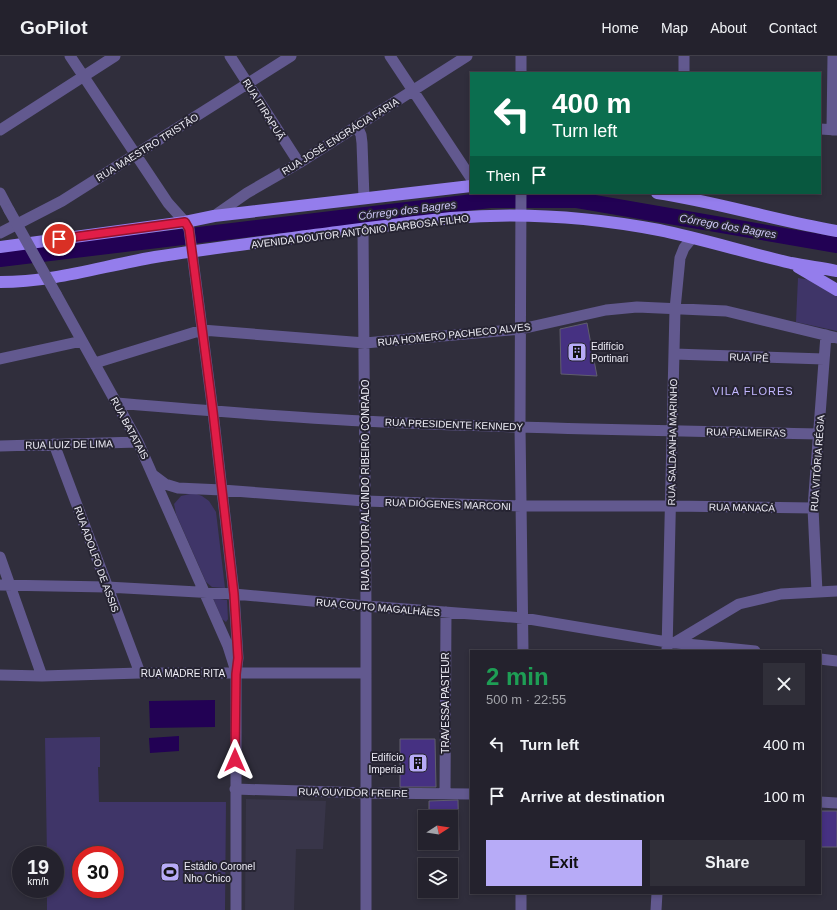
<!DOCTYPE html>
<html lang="en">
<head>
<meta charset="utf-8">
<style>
  :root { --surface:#24222d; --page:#302f39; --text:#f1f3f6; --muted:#a3a4aa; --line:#413f49; --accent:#b7abf7 }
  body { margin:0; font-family:Arial,sans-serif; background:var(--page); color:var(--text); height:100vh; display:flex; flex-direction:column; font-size:15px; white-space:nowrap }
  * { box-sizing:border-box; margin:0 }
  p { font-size:13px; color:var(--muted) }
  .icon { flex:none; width:22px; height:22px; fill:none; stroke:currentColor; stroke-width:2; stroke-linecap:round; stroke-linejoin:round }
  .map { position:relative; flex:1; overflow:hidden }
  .sheet { position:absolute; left:470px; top:594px; width:351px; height:244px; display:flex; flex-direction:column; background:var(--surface); border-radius:0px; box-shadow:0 2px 6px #0003,0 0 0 1px var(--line) }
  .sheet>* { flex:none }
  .top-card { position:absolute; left:470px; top:16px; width:351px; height:122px; border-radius:0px; box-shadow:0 2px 6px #0003,0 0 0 1px var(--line); background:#0b6e4f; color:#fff; overflow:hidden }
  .needle { width:26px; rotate:78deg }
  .fabs { position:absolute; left:418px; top:754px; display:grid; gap:8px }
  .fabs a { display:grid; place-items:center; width:40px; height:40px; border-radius:0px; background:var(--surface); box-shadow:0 2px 6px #0003,0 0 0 1px var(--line); font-size:20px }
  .speed { position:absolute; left:12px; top:790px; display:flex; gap:8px; font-size:20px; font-weight:700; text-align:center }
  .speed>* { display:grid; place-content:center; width:52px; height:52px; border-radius:50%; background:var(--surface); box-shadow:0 2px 6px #0003,0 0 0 1px var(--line); line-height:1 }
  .speed small { font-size:10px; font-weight:400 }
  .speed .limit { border:6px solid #d22; background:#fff; color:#111 }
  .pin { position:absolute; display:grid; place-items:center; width:34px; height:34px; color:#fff; margin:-17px; border:2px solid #fff; border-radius:50%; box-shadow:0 1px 4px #0007 }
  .me { position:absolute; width:44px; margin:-22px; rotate:0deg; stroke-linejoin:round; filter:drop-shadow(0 0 3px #0008) }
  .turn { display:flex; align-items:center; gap:14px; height:84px; padding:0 16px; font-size:18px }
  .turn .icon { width:52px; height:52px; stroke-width:2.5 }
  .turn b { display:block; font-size:28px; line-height:34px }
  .then { display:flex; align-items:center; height:38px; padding:0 16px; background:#0003; gap:8px; font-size:15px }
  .round { display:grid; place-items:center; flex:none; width:42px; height:42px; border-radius:0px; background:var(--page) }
  .head { display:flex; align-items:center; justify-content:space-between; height:68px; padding:0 16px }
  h1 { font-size:24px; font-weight:800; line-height:30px; color:#1e9e55 }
  .button { display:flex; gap:8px; margin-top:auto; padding:8px 16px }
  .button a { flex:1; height:46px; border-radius:0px; background:var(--accent); color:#111; font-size:16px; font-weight:800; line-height:46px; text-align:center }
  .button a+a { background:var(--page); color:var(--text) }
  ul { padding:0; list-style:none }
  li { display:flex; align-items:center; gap:12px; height:52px; padding:0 16px }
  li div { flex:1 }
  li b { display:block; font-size:15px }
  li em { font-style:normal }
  header { display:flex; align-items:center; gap:24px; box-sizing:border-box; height:56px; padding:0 20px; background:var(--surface); border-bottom:1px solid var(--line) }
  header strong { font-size:19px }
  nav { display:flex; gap:22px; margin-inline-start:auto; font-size:14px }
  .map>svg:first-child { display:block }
  .built { fill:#383549 }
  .green { fill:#3f3568; fill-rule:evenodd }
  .water { fill:#220154 }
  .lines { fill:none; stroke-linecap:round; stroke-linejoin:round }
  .river { stroke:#220154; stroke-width:16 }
  .building { fill:#463182; stroke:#605e6d }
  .minor { stroke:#62598f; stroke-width:11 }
  .major { stroke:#947dec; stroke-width:12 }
  .minor-bridge { stroke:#62598f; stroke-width:11 }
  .route-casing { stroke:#92132f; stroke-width:10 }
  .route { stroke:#e11d48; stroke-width:7 }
  .labels { text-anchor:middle; stroke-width:4; stroke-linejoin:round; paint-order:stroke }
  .street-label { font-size:10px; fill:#edecf5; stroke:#262432 }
  .poi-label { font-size:10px; fill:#edecf5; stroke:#262432; text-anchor:start }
  .water-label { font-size:11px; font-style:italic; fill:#ccc6f4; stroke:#262432 }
  .neighbourhood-label { font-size:11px; letter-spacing:1px; fill:#c2b7ff; stroke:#262432 }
</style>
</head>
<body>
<header>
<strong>GoPilot</strong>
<nav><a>Home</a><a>Map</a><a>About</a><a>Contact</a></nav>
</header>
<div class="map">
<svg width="837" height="854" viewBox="0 0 837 854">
  <rect width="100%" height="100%" fill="#302e3c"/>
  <!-- built -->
  <path class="built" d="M246 743 326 745 323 793H296L294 854H245Z"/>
  <!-- green -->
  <path class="green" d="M798 222 837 228V275L796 266Z
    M194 437 202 440 209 445 216 456 225 532 212 531 206 526 176 458 174 448 181 440Z
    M213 542 227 544 228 563 226 566 222 563Z
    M100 681V711H98L99 746H226L225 854H47V833H55V799H47L45 682ZM81 799H115V833H81Z"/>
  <!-- water -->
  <path class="water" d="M215 644V671L150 672 149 645Z
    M179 680V695L150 697 149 682Z"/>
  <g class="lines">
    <!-- river -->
    <path class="river" d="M0 203 490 144H577L837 189"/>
  </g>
  <!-- building -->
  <path class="building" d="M587 267 597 320 561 318 560 273Z
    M400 683H435L436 731H400Z
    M458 744 459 794H430V787H451V761H429V745Z
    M820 755H837V791H820Z"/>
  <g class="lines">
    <!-- minor -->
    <path class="minor" d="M70 0 168 147 185 166 189 173 213 356 234 538 238 602 236 618V854
      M230 0 299 107
      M390 0 471 122
      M521 0V17
      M684 17V0
      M357 70 361 79 362 87 364 142
      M820 73 837 74
      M0 74 115 0
      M832 74 833 0
      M0 137 9 154
      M521 137 520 371 523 595
      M214 160 247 137 299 107 467 0
      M363 173 366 550V854
      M0 177 62 145 291 0
      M56 238 138 386 228 590 234 609
      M674 298 824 303
      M0 303 82 285
      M95 307 202 274 365 287 521 273 606 254 637 251 726 255 837 282
      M117 347C199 354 281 361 363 365 515 373 667 374 819 378
      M54 388 140 617
      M0 390 138 386
      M153 419 165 428 178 432 222 434 365 445 521 450H671L813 452
      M0 501 42 620
      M0 529 107 531 234 538 366 550 523 562 667 586 755 595
      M817 536 813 452 826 279
      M674 587 739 548 781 538 837 535
      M667 595 675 253 680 202 684 192 692 182
      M820 603 837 605
      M0 619 42 620 140 617H366
      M235 733 366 737 471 738
      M445 737 446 556
      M820 746 837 747
      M521 854V837
      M656 854 657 837"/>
    <!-- major -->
    <path class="major" d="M657 137C718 146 776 165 837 175
      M0 191 185 166 214 160 471 130
      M798 211 837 234
      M0 226C55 226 102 210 155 201 206 193 256 187 307 180 355 174 403 167 451 162 520 156 591 161 659 174 703 183 747 197 791 207 806 210 822 212 837 215"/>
    <!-- minor-bridge -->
    <path class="minor-bridge" d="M9 154 56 238"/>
  </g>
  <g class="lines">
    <!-- route casing -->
    <g class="route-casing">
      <path id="route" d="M59 183 185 166 189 173 213 356 234 538 238 602 236 618 235 704"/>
    </g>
    <!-- route -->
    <use href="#route" class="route"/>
  </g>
  <!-- icons -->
  <defs>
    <g id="building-square" transform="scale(1)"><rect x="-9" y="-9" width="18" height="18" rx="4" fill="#b7abf7" stroke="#262432"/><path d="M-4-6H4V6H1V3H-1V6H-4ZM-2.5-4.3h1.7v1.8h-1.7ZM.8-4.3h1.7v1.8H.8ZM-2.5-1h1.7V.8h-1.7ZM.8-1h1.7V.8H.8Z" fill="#111"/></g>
    <g id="stadium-square" transform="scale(1)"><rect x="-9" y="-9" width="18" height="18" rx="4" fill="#b7abf7" stroke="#262432"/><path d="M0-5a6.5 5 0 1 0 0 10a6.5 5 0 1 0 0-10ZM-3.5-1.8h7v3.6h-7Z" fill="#111"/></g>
  </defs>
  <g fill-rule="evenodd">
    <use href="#building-square" x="577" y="296"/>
    <use href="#building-square" x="418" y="707"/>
    <use href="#stadium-square" x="170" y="816"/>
  </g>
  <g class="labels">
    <!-- street labels -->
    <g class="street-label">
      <text transform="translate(264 53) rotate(58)" y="4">RUA ITIRAPUÃ</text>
      <text transform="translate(340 80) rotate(-32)" y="4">RUA JOSÉ ENGRÁCIA FARIA</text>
      <text transform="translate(147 91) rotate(-32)" y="4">RUA MAESTRO TRISTÃO</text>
      <text transform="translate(360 175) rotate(-7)" y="4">AVENIDA DOUTOR ANTÔNIO BARBOSA FILHO</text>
      <text transform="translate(454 278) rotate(-6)" y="4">RUA HOMERO PACHECO ALVES</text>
      <text transform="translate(749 301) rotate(2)" y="4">RUA IPÊ</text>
      <text transform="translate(454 368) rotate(2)" y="4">RUA PRESIDENTE KENNEDY</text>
      <text transform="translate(130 372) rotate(62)" y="4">RUA BATATAIS</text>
      <text transform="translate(746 376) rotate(1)" y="4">RUA PALMEIRAS</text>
      <text transform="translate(672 386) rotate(-89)" y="4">RUA SALDANHA MARINHO</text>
      <text transform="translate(69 388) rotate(-1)" y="4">RUA LUIZ DE LIMA</text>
      <text transform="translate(817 407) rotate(-86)" y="4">RUA VITÓRIA RÉGIA</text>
      <text transform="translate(365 429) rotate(-90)" y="4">RUA DOUTOR ALCINDO RIBEIRO CONRADO</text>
      <text transform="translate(448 448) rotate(2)" y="4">RUA DIÓGENES MARCONI</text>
      <text transform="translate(742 451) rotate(1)" y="4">RUA MANACÁ</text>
      <text transform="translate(97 503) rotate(70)" y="4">RUA ADOLFO DE ASSIS</text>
      <text transform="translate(378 551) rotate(5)" y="4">RUA COUTO MAGALHÃES</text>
      <text x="183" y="621">RUA MADRE RITA</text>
      <text transform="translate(445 647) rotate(-90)" y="4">TRAVESSA PASTEUR</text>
      <text transform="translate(353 736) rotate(1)" y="4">RUA OUVIDOR FREIRE</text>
    </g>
    <!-- poi labels -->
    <g class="poi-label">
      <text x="591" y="294">Edifício<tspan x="591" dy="12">Portinari</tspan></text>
      <text x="404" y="705" text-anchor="end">Edifício<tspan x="404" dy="12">Imperial</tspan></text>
      <text x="184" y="814">Estádio Coronel<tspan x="184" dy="12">Nho Chico</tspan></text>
    </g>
    <!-- water labels -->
    <g class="water-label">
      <text transform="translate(407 154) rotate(-7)" y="4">Córrego dos Bagres</text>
      <text transform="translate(728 170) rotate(10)" y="4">Córrego dos Bagres</text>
    </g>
    <!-- neighbourhood labels -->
    <g class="neighbourhood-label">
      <text x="753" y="339">VILA FLORES</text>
    </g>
  </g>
</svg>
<div class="fabs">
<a><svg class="needle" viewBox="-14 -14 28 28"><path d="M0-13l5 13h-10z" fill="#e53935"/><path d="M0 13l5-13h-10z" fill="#a3a4aa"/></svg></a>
<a><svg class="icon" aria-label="layers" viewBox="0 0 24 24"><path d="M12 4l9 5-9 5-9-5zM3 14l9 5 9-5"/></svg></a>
</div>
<div class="speed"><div>19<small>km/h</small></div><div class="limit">30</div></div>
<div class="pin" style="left:59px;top:183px;background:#d93025"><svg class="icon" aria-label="arrive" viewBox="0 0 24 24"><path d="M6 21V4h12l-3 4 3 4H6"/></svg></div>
<svg class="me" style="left:235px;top:704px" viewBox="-20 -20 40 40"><path d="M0-17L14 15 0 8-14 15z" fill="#e11d48" stroke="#fff" stroke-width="4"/></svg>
<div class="top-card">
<div class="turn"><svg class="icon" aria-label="left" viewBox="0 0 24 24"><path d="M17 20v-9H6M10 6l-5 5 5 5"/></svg><div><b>400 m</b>Turn left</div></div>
<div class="then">Then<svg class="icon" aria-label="arrive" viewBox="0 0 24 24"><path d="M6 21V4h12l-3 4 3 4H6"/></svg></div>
</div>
<section class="sheet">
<div class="head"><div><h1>2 min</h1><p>500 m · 22:55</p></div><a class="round"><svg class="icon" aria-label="close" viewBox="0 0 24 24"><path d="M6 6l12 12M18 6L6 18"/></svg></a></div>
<ul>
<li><svg class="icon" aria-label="left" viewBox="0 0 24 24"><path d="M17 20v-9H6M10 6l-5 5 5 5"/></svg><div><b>Turn left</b></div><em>400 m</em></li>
<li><svg class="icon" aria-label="arrive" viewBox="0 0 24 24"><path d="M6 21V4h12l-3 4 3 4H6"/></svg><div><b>Arrive at destination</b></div><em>100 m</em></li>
</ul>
<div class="button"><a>Exit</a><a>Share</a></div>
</section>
</div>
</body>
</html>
